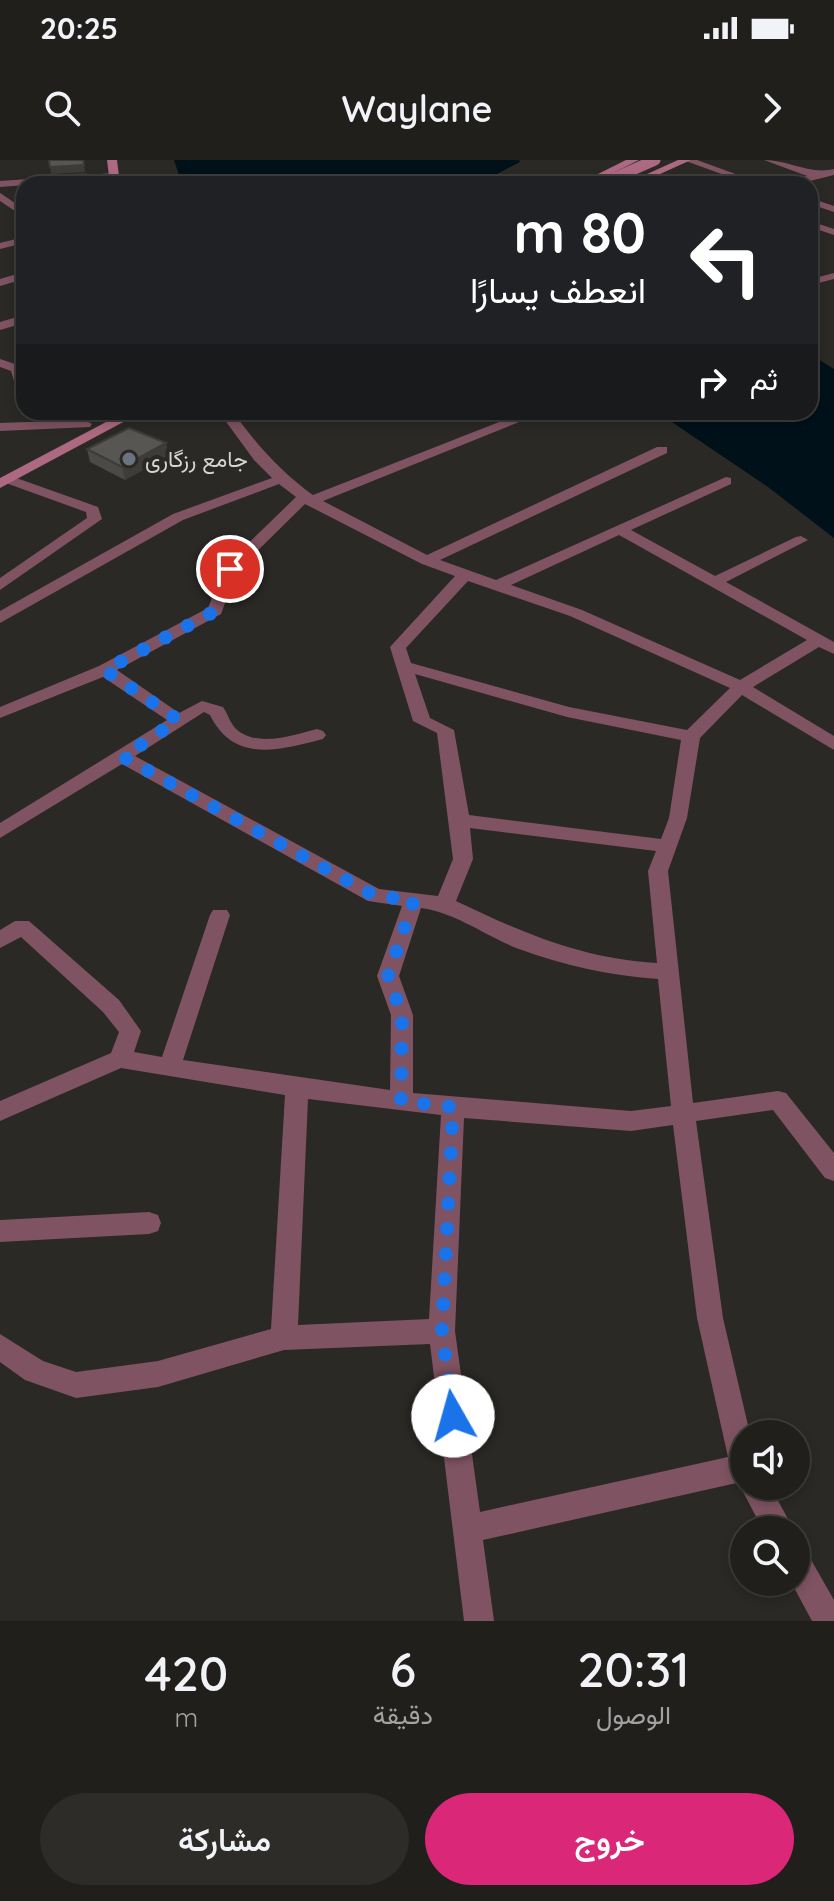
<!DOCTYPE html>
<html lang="ar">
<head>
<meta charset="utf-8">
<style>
  :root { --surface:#201f1c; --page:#2d2c29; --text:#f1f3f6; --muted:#a2a2a3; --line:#3d3d3b; --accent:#db2777 }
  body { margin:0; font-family:Quicksand,Vazirmatn,sans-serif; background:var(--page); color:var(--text); direction:rtl; height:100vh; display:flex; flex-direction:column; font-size:30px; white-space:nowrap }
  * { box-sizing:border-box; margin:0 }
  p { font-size:26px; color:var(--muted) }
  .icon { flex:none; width:44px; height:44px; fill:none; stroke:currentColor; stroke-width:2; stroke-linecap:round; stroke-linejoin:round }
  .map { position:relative; height:1461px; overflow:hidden; direction:ltr }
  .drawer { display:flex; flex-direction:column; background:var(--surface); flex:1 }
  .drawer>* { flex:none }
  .top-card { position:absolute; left:16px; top:16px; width:802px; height:244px; border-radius:24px; box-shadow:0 4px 12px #0003,0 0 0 2px var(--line); direction:rtl; background:#202124; color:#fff; overflow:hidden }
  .tools { position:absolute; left:730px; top:1260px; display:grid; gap:16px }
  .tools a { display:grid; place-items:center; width:80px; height:80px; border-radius:50%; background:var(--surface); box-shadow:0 4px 12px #0003,0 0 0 2px var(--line); font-size:40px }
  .pin { position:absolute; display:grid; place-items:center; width:68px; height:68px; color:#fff; margin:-34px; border:4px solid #fff; border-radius:50%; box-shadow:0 2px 8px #0007 }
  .me { position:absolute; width:88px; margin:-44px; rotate:353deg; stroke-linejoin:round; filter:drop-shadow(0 0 6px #0008) }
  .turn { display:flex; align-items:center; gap:28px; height:168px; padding:0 40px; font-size:36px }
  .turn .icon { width:104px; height:104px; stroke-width:2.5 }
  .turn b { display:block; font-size:56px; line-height:68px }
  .then { display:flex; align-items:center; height:76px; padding:0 40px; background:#0003; gap:16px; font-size:30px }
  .eta { display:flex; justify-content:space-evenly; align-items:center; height:136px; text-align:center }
  .eta b { font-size:48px; font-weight:600; line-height:56px }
  .button { display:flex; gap:16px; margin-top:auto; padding:16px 40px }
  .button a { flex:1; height:92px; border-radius:48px; background:var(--accent); color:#fff; font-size:32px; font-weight:600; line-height:92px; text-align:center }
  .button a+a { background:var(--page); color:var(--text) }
  .status { display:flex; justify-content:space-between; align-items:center; height:56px; padding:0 40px; background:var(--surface); direction:ltr }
  .status svg { height:22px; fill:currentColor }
  header { display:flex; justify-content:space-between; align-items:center; height:104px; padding:0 40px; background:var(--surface); font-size:36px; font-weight:600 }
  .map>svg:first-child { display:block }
  .water { fill:#001119 }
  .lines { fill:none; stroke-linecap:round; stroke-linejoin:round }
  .street { fill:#7f5362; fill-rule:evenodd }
  .secondary { fill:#ae6982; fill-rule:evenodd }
  .secondary-bridge { stroke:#ae6982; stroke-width:11 }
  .wall { fill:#4b4a47 }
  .shaded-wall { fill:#3d3c39 }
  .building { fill:#575652; stroke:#3d3c39; stroke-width:2 }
  .route { stroke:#1a73e8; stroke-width:14; stroke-dasharray:0 25.2 }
  .worship-dot { fill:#6b7280; stroke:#2a2925; stroke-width:3 }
  .labels { text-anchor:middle; stroke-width:8; stroke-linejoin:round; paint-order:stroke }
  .far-poi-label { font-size:22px; fill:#d6d6d3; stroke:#2a2925; text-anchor:start }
</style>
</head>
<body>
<div class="status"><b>20:25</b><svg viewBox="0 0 49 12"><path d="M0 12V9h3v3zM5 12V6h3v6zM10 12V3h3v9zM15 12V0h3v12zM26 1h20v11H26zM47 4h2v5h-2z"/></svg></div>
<header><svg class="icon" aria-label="forward" viewBox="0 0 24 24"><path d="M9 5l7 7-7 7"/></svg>Waylane<svg class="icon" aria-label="search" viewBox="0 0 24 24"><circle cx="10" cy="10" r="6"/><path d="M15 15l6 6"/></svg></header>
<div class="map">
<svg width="834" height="1461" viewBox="0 0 834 1461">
  <rect width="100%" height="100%" fill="#2a2925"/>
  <!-- water -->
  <path class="water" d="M174 0H519L520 2 497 14 486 24H182Z
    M810 194 834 209V378L768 327 657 252H810Z"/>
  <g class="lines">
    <!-- street -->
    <path class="street" d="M683 0H697L763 24H749Z
      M764 0C789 0 809 15 834 9V15L798 24H781L807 16Z
      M114 13 117 18 0 27V21Z
      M644 16 659 22 661 24 641 21Z
      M0 33 24 49V57L0 41Z
      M810 38 834 46V52L810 44Z
      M810 61 834 69V75L810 67Z
      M24 77V83L0 89V83Z
      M24 112V119L0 126V119Z
      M834 113V119L815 124 810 122 811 119Z
      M24 155V163L0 170V162Z
      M0 199 21 206 22 221H14L11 211 0 207Z
      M219 252H233C257 285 280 311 313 335L525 252H544L323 341 427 395 657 287H667V293L440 400 496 420 726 317 731 318V324L631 370 715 416 796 377 801 376 808 380 726 422 834 482V494L819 487 753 527 834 576V590L742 535 700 578 687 658 668 711 693 943 778 931 786 933 834 993V1021L825 1018 773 950 696 961 723 1158 750 1274H744V1326H770L794 1370H763L740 1326 741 1322 483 1380 494 1461H464L430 1184 284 1190 158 1227 76 1238 25 1220 0 1202V1174L43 1201 76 1212 158 1201 271 1169 285 935 121 908 0 961V941L111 893 119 872 103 852 21 777 0 788V770L15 761H29L119 840 141 871 134 892 162 897 210 755 213 750H227L230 755 183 900 390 930 391 855 377 816 402 746 368 741 122 604 0 678V663L167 560 103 517 0 558V547L99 506 208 448 225 406 296 337 279 324 183 360 0 463V451L173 354 272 318 254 300ZM305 344 422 404 455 416 390 487 413 561 437 573 453 699 438 736 379 729 135 596 204 552 210 555C234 604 280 590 323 579L326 575 323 571 317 569C294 575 257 588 236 569 230 563 228 554 223 547L202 541 179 553 117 510 221 454 237 411ZM619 375 807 480 740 520 582 450 511 425ZM468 421 570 456 730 528 687 570 569 547 411 503 406 488ZM415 514 567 557 681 580 669 658 661 679 469 655 454 570 430 558ZM470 668 656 691 648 711 657 803C582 799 523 773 456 741L473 699ZM421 748C457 753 485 776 519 789 562 805 612 816 658 819L671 946 631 951 413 933V855L399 816ZM308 939 441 955 429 1159 298 1165ZM464 958 631 971 673 965 697 1158 728 1297 480 1352 455 1171Z
      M85 260 92 264 90 267 0 271V263Z
      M8 315 98 347 102 359 0 430V418L87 358 86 352 3 322 1 319Z
      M149 1052 158 1055 161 1063 158 1071 149 1074 0 1082V1060Z
      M796 1386 806 1391 834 1440V1461H812L791 1422H796Z"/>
    <!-- secondary -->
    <path class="secondary" d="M107 0H117L120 24H110Z
      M626 0H639L607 16 622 24H609L594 16Z
      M678 0H691L638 24H625Z
      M125 252H142L0 328V318Z"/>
    <!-- secondary-bridge -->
    <path class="secondary-bridge" d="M601 24 655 0"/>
  </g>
  <!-- wall -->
  <path class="wall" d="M166 283 168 296 125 320 90 302 87 289Z"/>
  <!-- shaded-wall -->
  <path class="shaded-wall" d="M84 5 85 12 51 14 50 7Z
    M166 283 168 296 125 320 122 307Z"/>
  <!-- building -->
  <path class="building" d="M49 0H83L84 5 50 7Z
    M86 14 88 24H51L50 16Z
    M129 268 166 283 122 307 87 289Z"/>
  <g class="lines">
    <!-- route -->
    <path class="route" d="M230 409 215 451 105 510 178 560 123 597 375 736 414 740 388 816 402 855 401 941 453 947 442 1171 453 1256"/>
  </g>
  <!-- markers -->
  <circle class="worship-dot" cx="129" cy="299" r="8"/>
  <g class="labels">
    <!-- far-poi labels -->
    <g class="far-poi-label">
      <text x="145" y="307">جامع رزگاری</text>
    </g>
  </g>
</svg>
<div class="tools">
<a><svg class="icon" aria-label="sound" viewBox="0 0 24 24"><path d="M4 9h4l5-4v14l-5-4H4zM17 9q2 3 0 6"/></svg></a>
<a><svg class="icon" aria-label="search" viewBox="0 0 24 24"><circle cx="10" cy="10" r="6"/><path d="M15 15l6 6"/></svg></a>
</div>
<div class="pin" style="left:230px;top:409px;background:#d93025"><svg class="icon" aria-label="arrive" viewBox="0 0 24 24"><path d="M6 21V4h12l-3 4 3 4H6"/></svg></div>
<svg class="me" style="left:453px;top:1256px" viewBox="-20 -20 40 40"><circle r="19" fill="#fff"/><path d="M0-13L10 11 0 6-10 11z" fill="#1a73e8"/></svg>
<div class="top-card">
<div class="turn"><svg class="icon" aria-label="left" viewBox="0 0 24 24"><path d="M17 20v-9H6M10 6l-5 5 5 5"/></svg><div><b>80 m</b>انعطف يسارًا</div></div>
<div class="then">ثم<svg class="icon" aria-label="right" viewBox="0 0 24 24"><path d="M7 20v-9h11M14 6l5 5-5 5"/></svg></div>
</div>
</div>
<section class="drawer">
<div class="eta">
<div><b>20:31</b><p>الوصول</p></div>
<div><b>6</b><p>دقيقة</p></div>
<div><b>420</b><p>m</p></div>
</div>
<div class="button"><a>خروج</a><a>مشاركة</a></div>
</section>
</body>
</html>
